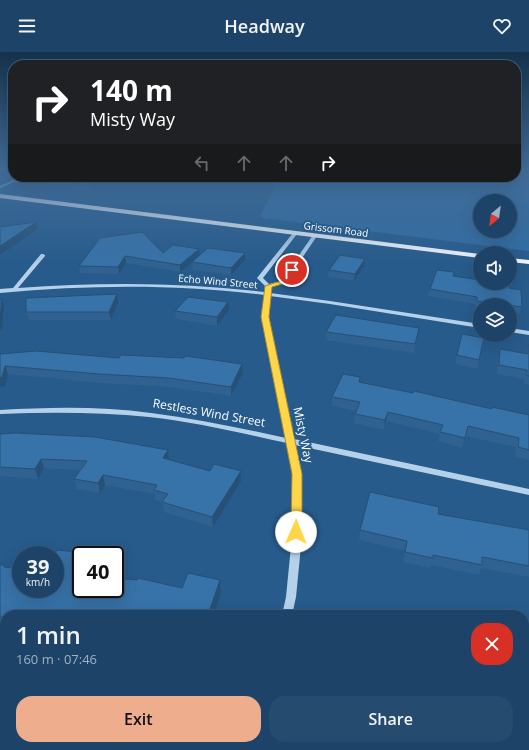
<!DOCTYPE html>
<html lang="en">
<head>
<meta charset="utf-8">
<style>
  :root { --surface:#1d4468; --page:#254b6e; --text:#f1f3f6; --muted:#a0b0c0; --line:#3b5c7c; --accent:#eead8d }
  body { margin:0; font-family:"Open Sans",sans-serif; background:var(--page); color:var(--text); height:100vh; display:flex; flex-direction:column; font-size:15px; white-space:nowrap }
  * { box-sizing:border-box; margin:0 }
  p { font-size:13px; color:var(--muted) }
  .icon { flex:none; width:22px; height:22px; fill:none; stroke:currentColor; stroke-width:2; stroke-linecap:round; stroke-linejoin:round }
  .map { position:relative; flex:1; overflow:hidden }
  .sheet { position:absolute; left:0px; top:558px; width:529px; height:140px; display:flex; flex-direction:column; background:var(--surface); border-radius:16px 16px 0 0; box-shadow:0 4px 16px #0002,0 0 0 1px var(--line) }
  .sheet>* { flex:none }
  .guide { position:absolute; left:8px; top:8px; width:513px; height:122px; border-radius:16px; box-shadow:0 4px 16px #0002,0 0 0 1px var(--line); background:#202124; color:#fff; overflow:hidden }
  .needle { width:26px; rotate:209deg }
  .controls { position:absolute; left:473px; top:142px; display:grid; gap:8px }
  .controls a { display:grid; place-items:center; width:44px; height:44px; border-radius:50%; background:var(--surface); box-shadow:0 4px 16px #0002,0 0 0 1px var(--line); font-size:20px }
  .speed { position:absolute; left:12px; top:494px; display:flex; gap:8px; font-size:20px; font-weight:700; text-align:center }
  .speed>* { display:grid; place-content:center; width:52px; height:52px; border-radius:50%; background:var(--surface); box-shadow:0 4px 16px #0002,0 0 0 1px var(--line); line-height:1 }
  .speed small { font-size:10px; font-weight:400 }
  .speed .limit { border:2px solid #111; border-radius:6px; background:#fff; color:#111 }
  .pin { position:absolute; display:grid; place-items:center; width:34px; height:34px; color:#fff; margin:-17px; border:2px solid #fff; border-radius:50%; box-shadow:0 1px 4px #0007 }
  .me { position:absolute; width:44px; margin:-22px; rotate:1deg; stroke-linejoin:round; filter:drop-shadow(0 0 3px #0008) }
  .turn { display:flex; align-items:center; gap:14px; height:84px; padding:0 16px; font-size:18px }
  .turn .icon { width:52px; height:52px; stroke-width:2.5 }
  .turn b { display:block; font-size:28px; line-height:34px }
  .lanes { display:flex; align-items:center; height:38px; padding:0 16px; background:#0003; justify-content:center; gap:20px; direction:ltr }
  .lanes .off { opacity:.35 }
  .round { display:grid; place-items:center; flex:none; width:42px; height:42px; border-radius:16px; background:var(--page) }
  .overview { display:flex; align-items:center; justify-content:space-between; height:68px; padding:0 16px }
  h1 { font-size:24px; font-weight:600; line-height:30px }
  .primary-button { display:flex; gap:8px; margin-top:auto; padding:8px 16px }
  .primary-button a { flex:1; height:46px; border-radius:16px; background:var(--accent); color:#111; font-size:16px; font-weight:600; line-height:46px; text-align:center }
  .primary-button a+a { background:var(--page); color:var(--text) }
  header { display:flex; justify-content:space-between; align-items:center; height:52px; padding:0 16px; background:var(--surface); font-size:18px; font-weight:600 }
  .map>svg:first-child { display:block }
  .green { fill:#316da3; fill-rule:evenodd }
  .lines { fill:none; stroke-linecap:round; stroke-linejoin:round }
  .minor { fill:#b5d1ea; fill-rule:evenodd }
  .major { fill:#f8fbfe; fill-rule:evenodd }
  .wall { fill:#2f6290 }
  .shaded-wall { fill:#265076 }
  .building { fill:#3772a8; stroke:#265076 }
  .route { fill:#ffd54a; stroke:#a68a30 }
  .labels { text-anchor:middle; stroke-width:4; stroke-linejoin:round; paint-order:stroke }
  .far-street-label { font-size:10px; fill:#fff; stroke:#275b8b }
  .street-label { font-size:12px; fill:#fff; stroke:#275b8b }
</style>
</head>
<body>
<header><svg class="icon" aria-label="menu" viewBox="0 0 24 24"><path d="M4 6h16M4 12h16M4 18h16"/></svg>Headway<svg class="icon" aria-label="heart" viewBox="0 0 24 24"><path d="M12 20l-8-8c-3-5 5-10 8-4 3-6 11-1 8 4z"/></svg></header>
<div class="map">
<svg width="529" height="698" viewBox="0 0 529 698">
  <rect width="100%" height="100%" fill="#275b8b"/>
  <!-- green -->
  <path class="green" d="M516 117H529V199L263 166 260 164 280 125H516ZM480 149H510V179H480Z"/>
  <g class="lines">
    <!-- minor -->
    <path class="minor" d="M20 125H25L0 136V134Z
      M293 181 297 182 263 226 269 232 281 229 313 183 317 184 285 231 270 235V241L330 249 480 272V276L330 252 270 244 268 265 271 285 294 387 529 437V443L295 393 301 422V494L296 545 292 563H282L286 545 291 494 293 422 287 391C241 381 195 370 149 365 99 360 50 360 0 362V358C50 355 101 354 151 361 197 367 241 376 286 386L265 285 262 265 264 243C175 232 90 233 0 241V237L13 236 41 202H43L45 203V204L18 236C101 230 183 230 265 240V234L257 226Z
      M510 276 529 279V283L510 280Z
      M0 665H5V677H0Z
      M97 693H119L122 698H100Z
      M248 693H260L258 698H246Z"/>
    <!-- major -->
    <path class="major" d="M0 142 480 202V206L0 146Z
      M510 206 529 208V212L510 210Z"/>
  </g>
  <!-- wall -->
  <path class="wall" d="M47 125H133L123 130 95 127 93 137 71 138V136H44L42 129Z
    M219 125H236V126Z
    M100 186 163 201 199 197 200 204 245 208 231 223 193 218 192 210 196 207 180 220 126 211 119 222 80 221 79 214Z
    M365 207 364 214 354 229 328 225 329 218Z
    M454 220V224L509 236 522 255 520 262 510 261V253H480V257L475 256 476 252 428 244 430 237Z
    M117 242 118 250 111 268H29L26 260Z
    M229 258 217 274 176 267 175 259Z
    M419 276 414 301 326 288V280Z
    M462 282 479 308 477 317 455 312Z
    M528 293H529V333L524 332V327L497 322 498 306 500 297 525 301Z
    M0 303 119 306 242 312 243 321 231 344 170 335 101 331 8 322 5 334 0 335Z
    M360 325V330L492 357 529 363V408L515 405 516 395 465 384 462 396 438 389 440 382 386 369 384 378 354 371 355 362 356 359 332 354V345Z
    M0 382 169 407 210 419H241V429L213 475 164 460 162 450 155 448V442L105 433 100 441 77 437 74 427 80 418 44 416 38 427 0 424Z
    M438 462 529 478V525L481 516 479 523 431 513 430 516 403 510 405 499 359 488 360 478Z
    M57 498 99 502V503H81V537H115V526L137 528 138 526 182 536 188 521 220 528 221 541 214 563H5V578H0V513H4L5 515 21 517V537H55V503H54Z
    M361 693H524L529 698H374Z"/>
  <!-- shaded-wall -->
  <path class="shaded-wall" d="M9 117H13V119L0 125V120Z
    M93 125H94L95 127 93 137 92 130Z
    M123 125H133L123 130Z
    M36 170 38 177 0 203V194Z
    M199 197 200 204 180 220V213Z
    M245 201V208L231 223V216Z
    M125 204 126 211 119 222 118 215Z
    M365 207 364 214 354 229 355 222Z
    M117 242 118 250 111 268 109 260Z
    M2 247 4 255 2 277 0 278V268Z
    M228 250 229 258 217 274V265Z
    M242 312 243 321 231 344V335Z
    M5 314 8 322 5 334 0 335V326Z
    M388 360 384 378 385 368Z
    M168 398 169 407 163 406Z
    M41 407 44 416 38 427 35 417Z
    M241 419V429L213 475 212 465Z
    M103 423 105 433 100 441 98 431Z
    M220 528 221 541 214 563H208Z"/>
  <!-- building -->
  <path class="building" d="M0 117H9L0 120Z
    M47 125H93L92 130 70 131 71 130 42 129Z
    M36 170 0 194V175Z
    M142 180 163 201 173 193 199 197 180 213 125 204 118 215 79 214 100 186Z
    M208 196 245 201 231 216 192 210Z
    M340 203 365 207 355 222 329 218Z
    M437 218 454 220 453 224 480 228V231H510L509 236 521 238 522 255 477 249V245L430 237Z
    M117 242 109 260H26V246Z
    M188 245 228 250 217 265 175 259Z
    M0 247H2L0 268Z
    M336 263 419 276 415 292 326 280Z
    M462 282 484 286 479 308 457 303Z
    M528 293H529V324H527V318L499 313 500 297 528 302Z
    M36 299 119 306 121 303 184 306 185 304 242 312 231 335 169 326 99 322 5 314 2 325 0 326V302Z
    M343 322 360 325 359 330 413 341 414 339 492 357V355L529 363V398L518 395 519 386 468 374 465 386 440 380 443 373 388 360 385 368 355 362 360 350 332 345Z
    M16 381 95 385 168 398 163 406 210 419 214 412 241 419 212 465 162 450 168 442 154 438 157 433 103 423 98 431 74 427 87 409 41 407 35 417 0 415V382Z
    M370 440 439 455 438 462 529 478V514L482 505V513L433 503V506L405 500 407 489 360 478Z
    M57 498 99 502 98 503H81V537H115V526L137 528 138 526 182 536 188 521 220 528 208 563H5V565H0V513H4V515L21 517V537H55V503H54Z
    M524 650 529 651V698H476L461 693H524Z
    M405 693H448V698H419Z"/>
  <!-- sky -->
  <linearGradient id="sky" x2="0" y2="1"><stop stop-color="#15324c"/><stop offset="0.55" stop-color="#416c98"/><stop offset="1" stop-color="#416c98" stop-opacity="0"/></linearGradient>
  <rect width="529" height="214" fill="url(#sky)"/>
  <!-- route -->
  <path class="route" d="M290 216 295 218 286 231 272 235 269 265 302 422V480L301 483 296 484 292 483 291 480 292 422 261 265 265 234 281 229Z"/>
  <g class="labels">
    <!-- far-street labels -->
    <g class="far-street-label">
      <text transform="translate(336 177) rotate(7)" y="4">Grissom Road</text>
      <text transform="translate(218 229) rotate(5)" y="4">Echo Wind Street</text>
    </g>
    <!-- street labels -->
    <g class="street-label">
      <text transform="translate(209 361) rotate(10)" y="4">Restless Wind Street</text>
      <text transform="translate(303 383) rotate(78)" y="4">Misty Way</text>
    </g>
  </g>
</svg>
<div class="controls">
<a><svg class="needle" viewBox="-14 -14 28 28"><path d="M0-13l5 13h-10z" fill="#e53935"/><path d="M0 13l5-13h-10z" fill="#a0b0c0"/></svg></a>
<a><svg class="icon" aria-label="sound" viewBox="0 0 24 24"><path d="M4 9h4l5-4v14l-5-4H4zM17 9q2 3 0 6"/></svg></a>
<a><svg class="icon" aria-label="layers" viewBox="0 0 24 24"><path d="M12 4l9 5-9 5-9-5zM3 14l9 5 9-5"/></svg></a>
</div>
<div class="speed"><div>39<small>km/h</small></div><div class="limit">40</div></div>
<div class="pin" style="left:292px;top:218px;background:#d93025"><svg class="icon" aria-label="arrive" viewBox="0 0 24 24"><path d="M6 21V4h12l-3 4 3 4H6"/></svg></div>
<svg class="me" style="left:296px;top:480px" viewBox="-20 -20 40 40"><circle r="19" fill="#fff"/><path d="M0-13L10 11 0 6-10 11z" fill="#ffd54a"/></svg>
<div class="guide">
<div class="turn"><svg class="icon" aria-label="right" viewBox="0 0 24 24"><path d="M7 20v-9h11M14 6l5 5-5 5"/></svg><div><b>140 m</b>Misty Way</div></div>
<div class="lanes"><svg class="icon off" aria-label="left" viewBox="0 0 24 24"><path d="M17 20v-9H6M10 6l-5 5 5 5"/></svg><svg class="icon off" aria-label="ahead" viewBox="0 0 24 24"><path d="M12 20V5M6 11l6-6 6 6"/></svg><svg class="icon off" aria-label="ahead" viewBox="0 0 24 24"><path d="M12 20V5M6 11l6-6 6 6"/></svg><svg class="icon" aria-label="right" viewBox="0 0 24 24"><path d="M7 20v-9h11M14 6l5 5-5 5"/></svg></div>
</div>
<section class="sheet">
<div class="overview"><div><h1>1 min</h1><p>160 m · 07:46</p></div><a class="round" style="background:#d93025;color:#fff"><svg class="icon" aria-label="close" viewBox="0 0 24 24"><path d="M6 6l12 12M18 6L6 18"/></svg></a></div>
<div class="primary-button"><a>Exit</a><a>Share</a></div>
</section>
</div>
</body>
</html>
